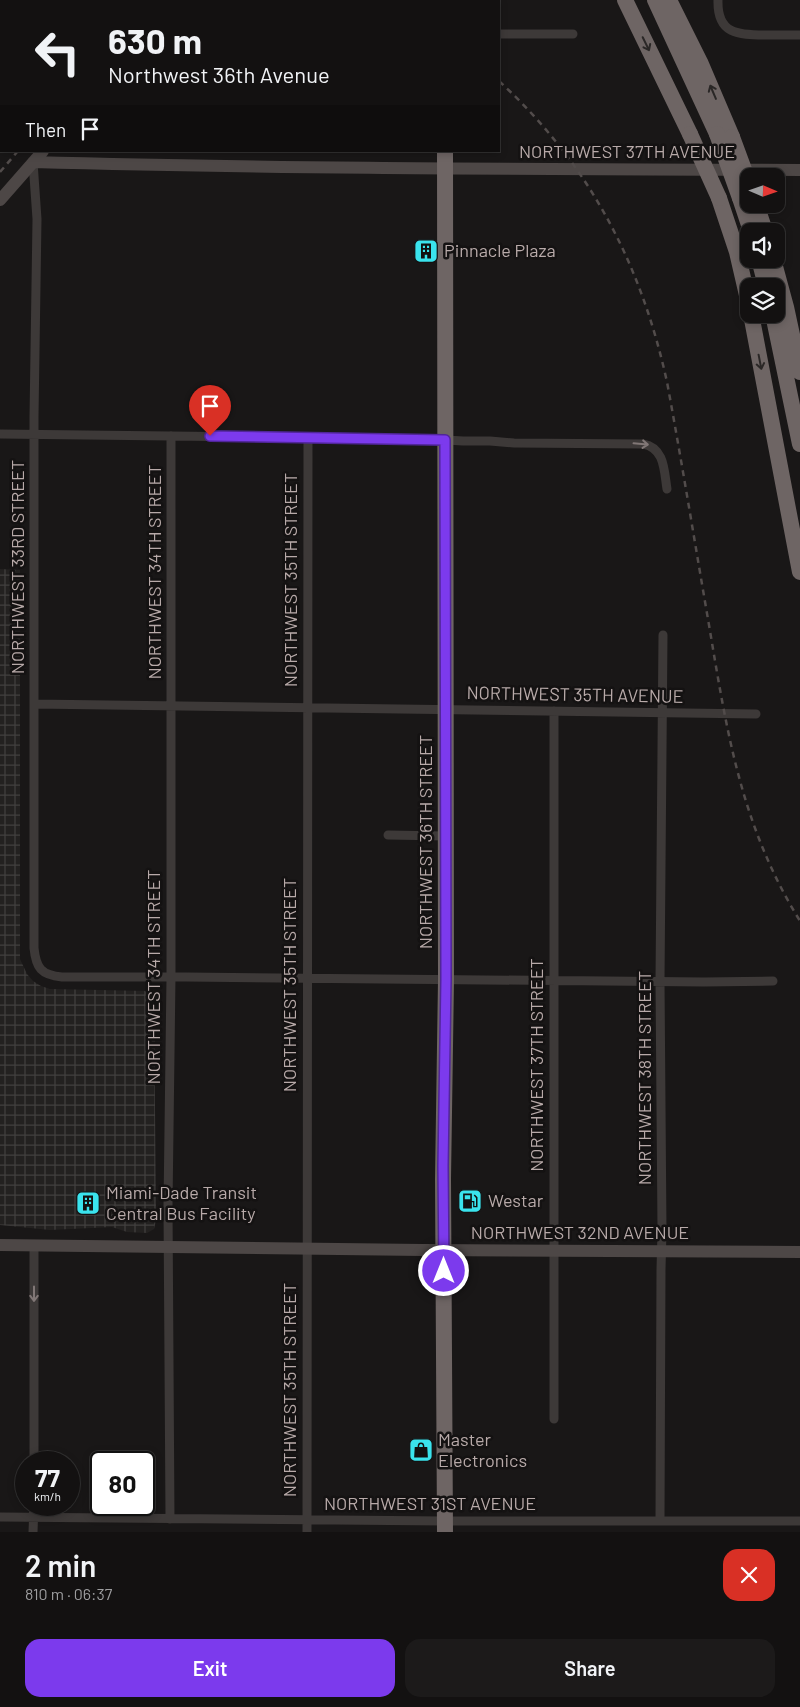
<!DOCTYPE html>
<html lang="en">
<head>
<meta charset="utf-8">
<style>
  :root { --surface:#131111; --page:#1c1a1a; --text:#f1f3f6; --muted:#9d9d9f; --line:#323131; --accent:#7c3aed }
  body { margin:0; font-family:Barlow,sans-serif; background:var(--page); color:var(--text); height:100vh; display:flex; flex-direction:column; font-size:19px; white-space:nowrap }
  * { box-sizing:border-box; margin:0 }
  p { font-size:16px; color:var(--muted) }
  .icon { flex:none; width:28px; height:28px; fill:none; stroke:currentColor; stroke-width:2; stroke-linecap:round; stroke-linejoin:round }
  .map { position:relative; height:1532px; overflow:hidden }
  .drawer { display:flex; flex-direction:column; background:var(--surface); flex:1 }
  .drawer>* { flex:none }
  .top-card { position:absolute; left:0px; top:0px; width:500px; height:152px; box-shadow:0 2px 8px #0003,0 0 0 1px var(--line); background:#131111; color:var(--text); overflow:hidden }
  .needle { width:32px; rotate:92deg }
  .buttons { position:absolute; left:740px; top:168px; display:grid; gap:10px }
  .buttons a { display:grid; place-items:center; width:45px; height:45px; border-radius:10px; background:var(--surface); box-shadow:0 2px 8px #0003,0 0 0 1px var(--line); font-size:25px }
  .speed { position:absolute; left:15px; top:1451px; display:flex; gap:10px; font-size:25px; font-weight:700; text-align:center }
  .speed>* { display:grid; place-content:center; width:65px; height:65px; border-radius:50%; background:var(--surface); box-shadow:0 2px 8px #0003,0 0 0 1px var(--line); line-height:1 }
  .speed small { font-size:12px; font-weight:400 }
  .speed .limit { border:2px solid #111; border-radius:8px; background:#fff; color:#111 }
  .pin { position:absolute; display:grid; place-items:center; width:42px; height:42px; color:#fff; margin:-51px -21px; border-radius:50% 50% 50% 0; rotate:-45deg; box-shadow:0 0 5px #0007 }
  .pin .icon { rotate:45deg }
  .me { position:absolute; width:55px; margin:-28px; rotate:0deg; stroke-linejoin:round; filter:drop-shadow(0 0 4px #0008) }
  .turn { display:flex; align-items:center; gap:18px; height:105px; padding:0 25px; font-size:22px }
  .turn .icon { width:65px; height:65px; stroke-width:2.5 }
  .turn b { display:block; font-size:35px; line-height:42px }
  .then { display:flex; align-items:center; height:48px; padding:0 25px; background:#0003; gap:10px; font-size:19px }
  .round { display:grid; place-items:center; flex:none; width:52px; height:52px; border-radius:15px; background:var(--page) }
  .overview { display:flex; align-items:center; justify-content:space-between; height:85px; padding:0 25px }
  h1 { font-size:30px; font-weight:600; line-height:38px }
  .button { display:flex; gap:10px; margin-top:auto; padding:10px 25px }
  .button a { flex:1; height:58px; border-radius:15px; background:var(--accent); color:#fff; font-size:20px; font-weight:600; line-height:58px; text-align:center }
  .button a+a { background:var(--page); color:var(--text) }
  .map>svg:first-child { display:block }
  .industrial { fill:url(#industrial-grid) }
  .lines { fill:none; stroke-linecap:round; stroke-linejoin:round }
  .street { stroke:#3d3938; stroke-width:9 }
  .secondary { stroke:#4d4746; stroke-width:12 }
  .highway { stroke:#6e6564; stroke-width:16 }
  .rail { stroke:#524c4b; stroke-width:2.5; stroke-dasharray:6 5; stroke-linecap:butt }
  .highway-bridge { stroke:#6e6564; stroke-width:16 }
  .oneway { stroke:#2a2726 }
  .oneway2 { stroke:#817776 }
  .route-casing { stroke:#51269a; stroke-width:12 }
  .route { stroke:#7c3aed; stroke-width:9 }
  .labels { text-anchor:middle; stroke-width:5; stroke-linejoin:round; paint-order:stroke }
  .street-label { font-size:18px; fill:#b8aaa9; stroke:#141212 }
  .poi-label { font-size:18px; fill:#b8aaa9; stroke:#141212; text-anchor:start }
</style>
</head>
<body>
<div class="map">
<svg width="800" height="1532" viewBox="0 0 800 1532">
  <defs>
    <pattern id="industrial-grid" width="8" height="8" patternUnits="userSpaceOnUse" patternTransform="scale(1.25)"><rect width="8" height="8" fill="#232120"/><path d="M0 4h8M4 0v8" fill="none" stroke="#413f3e"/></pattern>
  </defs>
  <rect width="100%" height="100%" fill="#191717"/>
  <!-- industrial -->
  <path class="industrial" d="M0 569 20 570V959L27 974 33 981 41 986 50 989 148 991 154 996 156 1220 154 1229 147 1233 127 1232 112 1227 50 1230 0 1225Z"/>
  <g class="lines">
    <!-- street -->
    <path class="street" d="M718 0C717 34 738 35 765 35 777 35 788 35 800 35
      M499 34H573
      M33 162 37 219 34 417V948C36 968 41 975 62 977H186L704 982 773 981
      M0 434 429 439 463 441H490L514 443 643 444C665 448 664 471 667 489
      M34 704 756 714
      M388 835 446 836
      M554 1419V711
      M34 1462V1246
      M0 1517 444 1521H800
      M170 1519 168 1206 171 977V436
      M660 1520 661 1269 662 1231 660 981 663 635
      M33 1532 34 1505
      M307 1532 308 438"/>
    <!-- secondary -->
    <path class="secondary" d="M172 1 173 0
      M33 162C289 169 544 169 800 170
      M0 200 43 151
      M0 1245 423 1250 800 1252"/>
    <!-- highway -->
    <path class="highway" d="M625 0 690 134
      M655 0 717 134
      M669 0 700 62 732 137
      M445 1V0
      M719 198 737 252 749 304
      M740 198 751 231
      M756 204 765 231
      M759 259 766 286
      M773 259 786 307 800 372
      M751 314 800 572
      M773 314 800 444
      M445 1532 443 1179 446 980 445 151"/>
    <!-- rail -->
    <path class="rail" d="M383 0 385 1
      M397 0 399 1
      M154 1 155 0
      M499 81C589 164 641 263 667 382 682 463 695 544 709 625 727 732 741 826 800 921
      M0 143 1 142
      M0 172 18 151"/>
    <!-- highway-bridge -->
    <path class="highway-bridge" d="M690 134 719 198
      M717 134 740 198
      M732 137 749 183"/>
  </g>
  <!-- one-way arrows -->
  <defs><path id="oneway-shaft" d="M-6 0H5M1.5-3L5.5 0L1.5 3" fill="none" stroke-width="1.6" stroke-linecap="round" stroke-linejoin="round" transform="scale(1.25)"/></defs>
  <g class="oneway">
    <use href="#oneway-shaft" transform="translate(646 44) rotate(64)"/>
    <use href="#oneway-shaft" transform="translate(713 92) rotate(-113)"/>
    <use href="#oneway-shaft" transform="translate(760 362) rotate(79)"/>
  </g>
  <g class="oneway2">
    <use href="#oneway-shaft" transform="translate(641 444) rotate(5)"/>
    <use href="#oneway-shaft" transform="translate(34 1294) rotate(90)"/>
  </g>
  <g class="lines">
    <!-- route casing -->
    <g class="route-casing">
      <path id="route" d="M210 436 445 440 446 980 443 1166 444 1271"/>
    </g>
    <!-- route -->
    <use href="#route" class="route"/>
  </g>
  <!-- icons -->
  <defs>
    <g id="building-square" transform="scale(1.25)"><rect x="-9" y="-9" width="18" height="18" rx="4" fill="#3ae3ed" stroke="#141212"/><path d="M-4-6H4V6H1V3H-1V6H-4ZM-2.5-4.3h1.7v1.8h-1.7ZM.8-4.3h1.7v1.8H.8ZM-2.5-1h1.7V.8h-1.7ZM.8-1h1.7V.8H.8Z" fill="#111"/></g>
    <g id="fuel-square" transform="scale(1.25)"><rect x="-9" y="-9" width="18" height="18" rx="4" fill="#3ae3ed" stroke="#141212"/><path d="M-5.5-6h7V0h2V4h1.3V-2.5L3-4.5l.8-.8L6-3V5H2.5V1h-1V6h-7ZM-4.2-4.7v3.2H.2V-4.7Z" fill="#111"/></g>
    <g id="shop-square" transform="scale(1.25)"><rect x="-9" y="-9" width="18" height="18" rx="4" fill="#3ae3ed" stroke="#141212"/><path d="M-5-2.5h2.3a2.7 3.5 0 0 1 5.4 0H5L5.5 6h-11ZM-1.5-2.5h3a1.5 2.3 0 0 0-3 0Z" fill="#111"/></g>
  </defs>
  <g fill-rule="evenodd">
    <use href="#building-square" x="426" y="251"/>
    <use href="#fuel-square" x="470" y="1201"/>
    <use href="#building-square" x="88" y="1203"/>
    <use href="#shop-square" x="421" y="1450"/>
  </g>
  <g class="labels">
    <!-- street labels -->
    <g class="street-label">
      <text x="627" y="158">NORTHWEST 37TH AVENUE</text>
      <text transform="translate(18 567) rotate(-90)" y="6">NORTHWEST 33RD STREET</text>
      <text transform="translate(155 572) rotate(-90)" y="6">NORTHWEST 34TH STREET</text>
      <text transform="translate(291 580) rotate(-90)" y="6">NORTHWEST 35TH STREET</text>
      <text transform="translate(575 695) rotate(1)" y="6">NORTHWEST 35TH AVENUE</text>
      <text transform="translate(426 842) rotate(-90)" y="6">NORTHWEST 36TH STREET</text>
      <text transform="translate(154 977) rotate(-90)" y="6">NORTHWEST 34TH STREET</text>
      <text transform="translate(290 985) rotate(-90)" y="6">NORTHWEST 35TH STREET</text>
      <text transform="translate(537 1065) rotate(-90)" y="6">NORTHWEST 37TH STREET</text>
      <text transform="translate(645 1078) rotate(-90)" y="6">NORTHWEST 38TH STREET</text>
      <text x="580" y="1239">NORTHWEST 32ND AVENUE</text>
      <text transform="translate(290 1390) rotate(-90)" y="6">NORTHWEST 35TH STREET</text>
      <text x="430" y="1510">NORTHWEST 31ST AVENUE</text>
    </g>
    <!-- poi labels -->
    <g class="poi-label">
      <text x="444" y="257">Pinnacle Plaza</text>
      <text x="106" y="1199">Miami-Dade Transit<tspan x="106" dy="21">Central Bus Facility</tspan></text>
      <text x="488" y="1207">Westar</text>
      <text x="438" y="1446">Master<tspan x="438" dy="21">Electronics</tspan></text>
    </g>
  </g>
</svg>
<div class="buttons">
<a><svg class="needle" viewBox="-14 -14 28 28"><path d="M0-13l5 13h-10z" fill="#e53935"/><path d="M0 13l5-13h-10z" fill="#9d9d9f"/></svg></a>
<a><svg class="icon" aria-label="sound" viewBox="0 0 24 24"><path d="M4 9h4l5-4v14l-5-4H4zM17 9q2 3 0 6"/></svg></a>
<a><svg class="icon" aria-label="layers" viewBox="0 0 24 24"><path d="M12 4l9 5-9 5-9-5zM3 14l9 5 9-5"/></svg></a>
</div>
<div class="speed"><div>77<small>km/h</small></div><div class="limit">80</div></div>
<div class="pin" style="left:210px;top:436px;background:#d93025"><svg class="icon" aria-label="arrive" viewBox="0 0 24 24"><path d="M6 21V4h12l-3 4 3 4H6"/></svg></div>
<svg class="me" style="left:444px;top:1271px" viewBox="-20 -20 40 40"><circle r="17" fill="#7c3aed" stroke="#fff" stroke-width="3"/><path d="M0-11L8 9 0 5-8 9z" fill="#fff"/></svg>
<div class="top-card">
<div class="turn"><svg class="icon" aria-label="left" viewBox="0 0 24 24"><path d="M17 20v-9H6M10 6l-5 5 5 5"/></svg><div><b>630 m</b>Northwest 36th Avenue</div></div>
<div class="then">Then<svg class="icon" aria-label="arrive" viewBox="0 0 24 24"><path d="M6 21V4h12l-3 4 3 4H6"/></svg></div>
</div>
</div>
<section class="drawer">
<div class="overview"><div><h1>2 min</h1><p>810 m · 06:37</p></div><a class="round" style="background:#d93025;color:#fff"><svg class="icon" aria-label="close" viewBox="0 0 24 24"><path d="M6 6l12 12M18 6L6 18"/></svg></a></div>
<div class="button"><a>Exit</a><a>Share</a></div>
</section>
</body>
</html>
